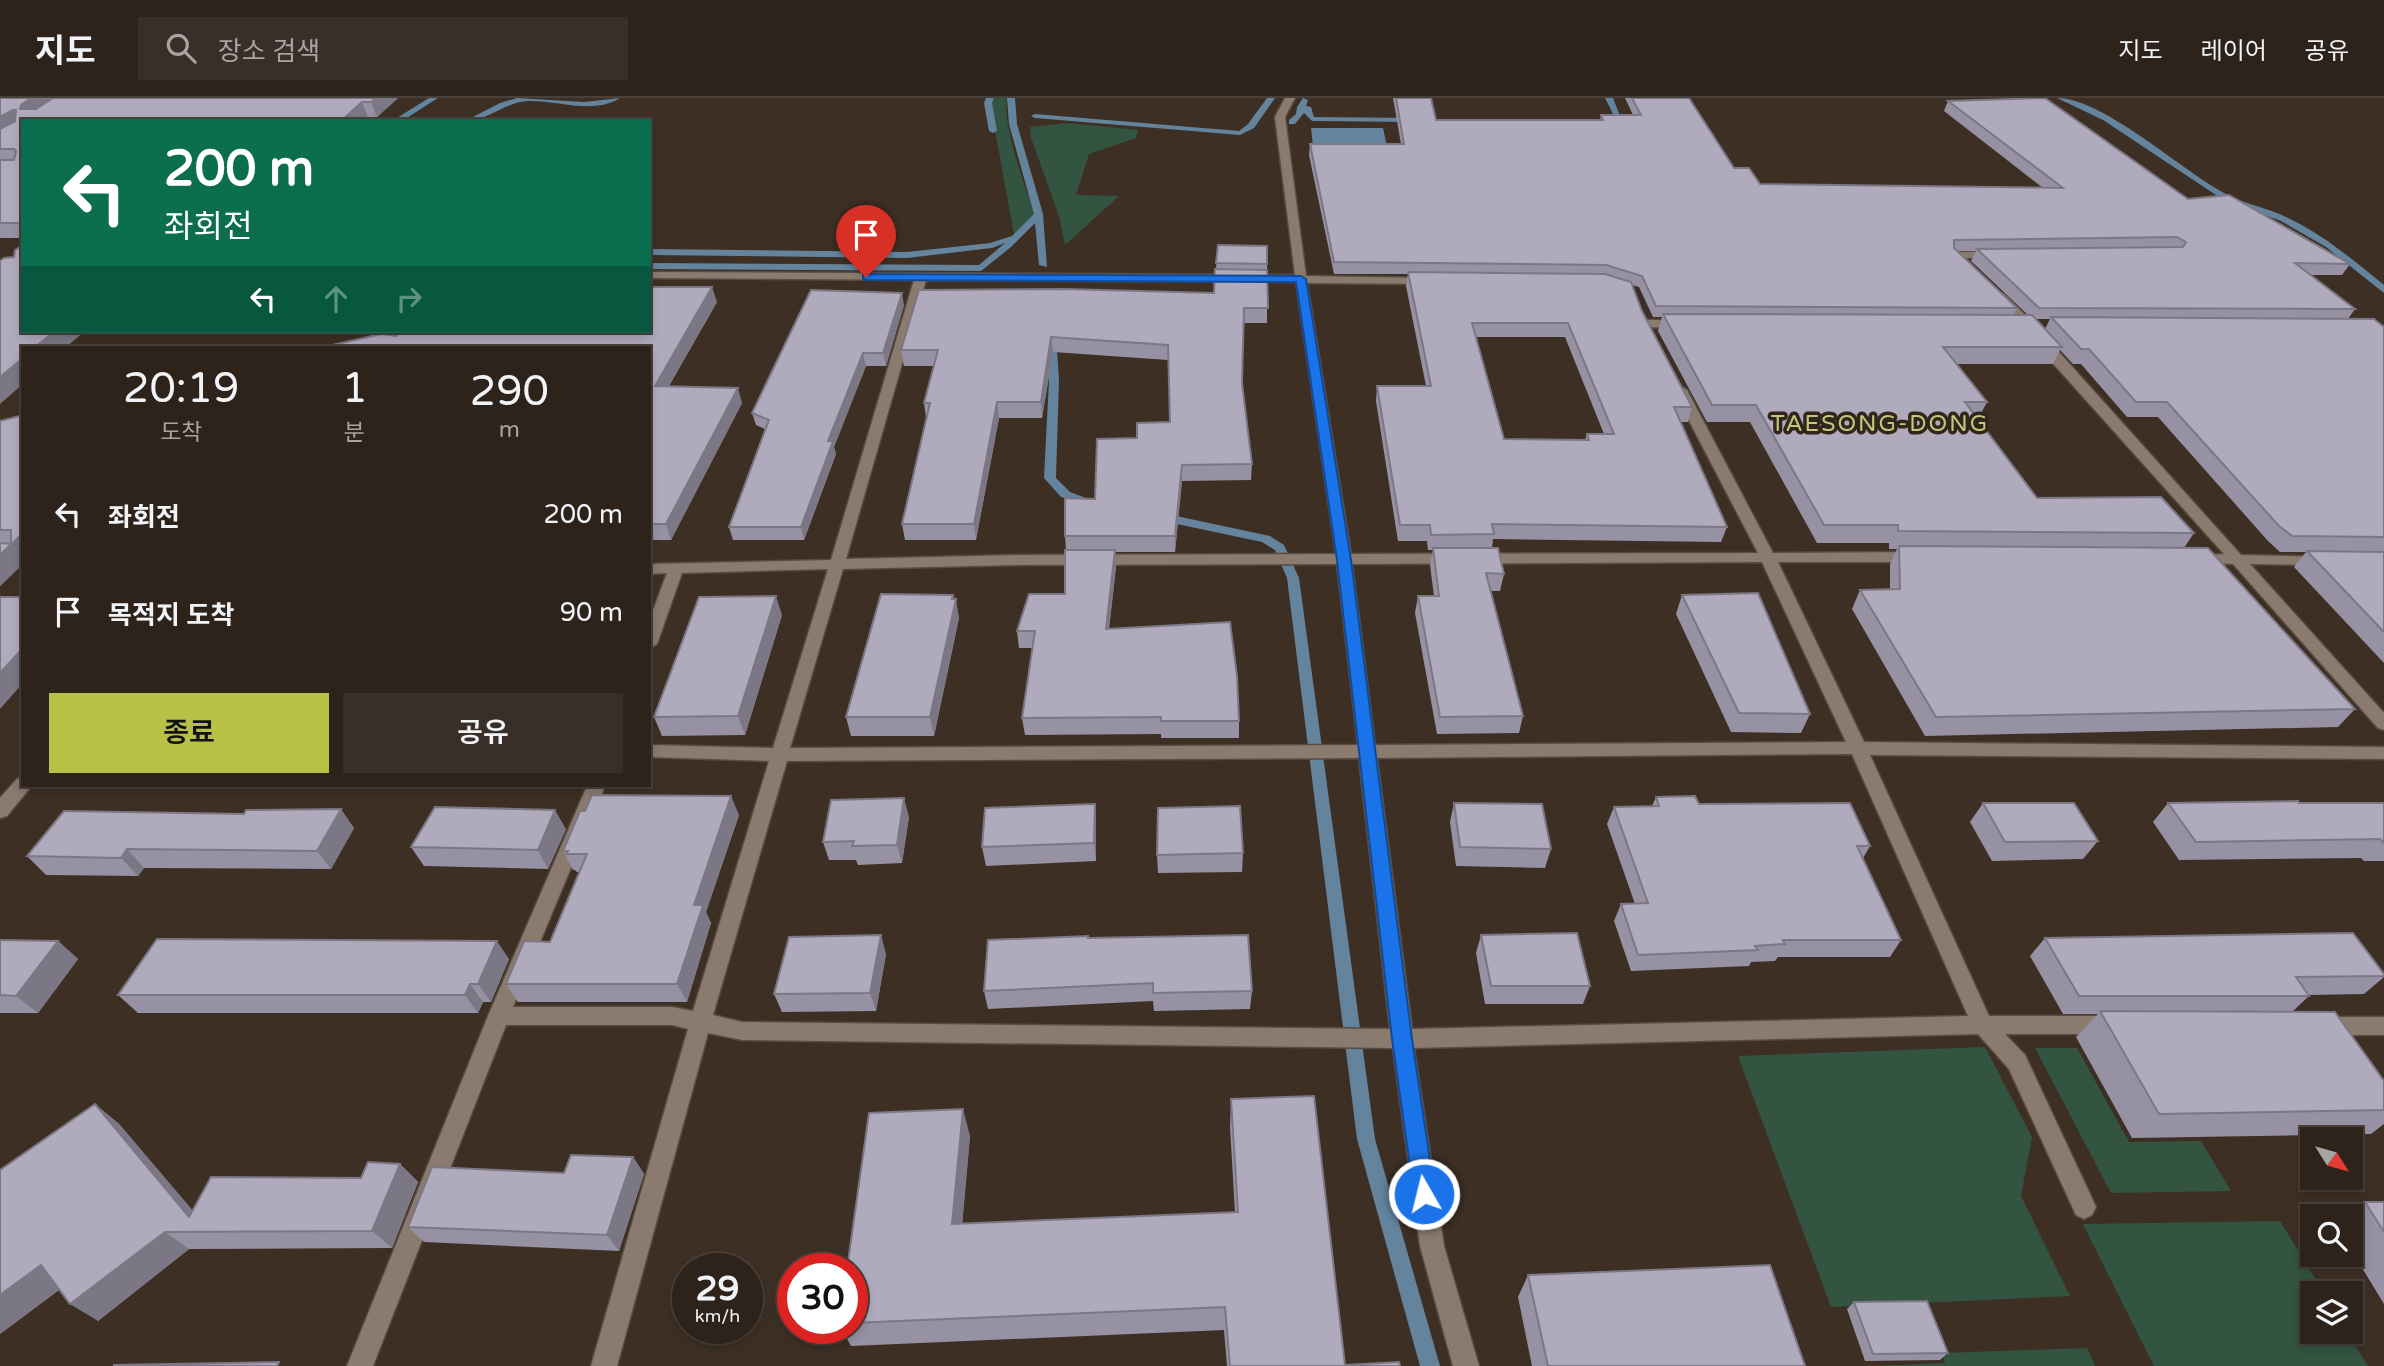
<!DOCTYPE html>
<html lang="ko">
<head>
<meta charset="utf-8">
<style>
  :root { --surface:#2e231b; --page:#3a2f28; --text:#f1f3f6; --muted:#a7a4a3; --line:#49403a; --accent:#b9c046 }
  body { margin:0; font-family:"Varela Round","Noto Sans KR",sans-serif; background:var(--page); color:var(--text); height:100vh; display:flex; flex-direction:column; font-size:26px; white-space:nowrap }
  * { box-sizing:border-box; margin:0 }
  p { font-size:23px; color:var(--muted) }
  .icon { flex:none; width:38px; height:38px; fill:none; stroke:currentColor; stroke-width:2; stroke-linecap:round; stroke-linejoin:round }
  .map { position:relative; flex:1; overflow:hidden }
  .panel { position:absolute; left:21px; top:248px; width:630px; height:441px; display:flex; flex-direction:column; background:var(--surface); border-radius:0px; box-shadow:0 4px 10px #0003,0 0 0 2px var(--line) }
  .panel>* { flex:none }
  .banner { position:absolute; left:21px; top:21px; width:630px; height:214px; border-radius:0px; box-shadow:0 4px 10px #0003,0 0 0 2px var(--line); background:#0b6e4f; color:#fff; overflow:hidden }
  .needle { width:46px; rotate:127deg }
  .buttons { position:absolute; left:2300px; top:1029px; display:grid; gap:14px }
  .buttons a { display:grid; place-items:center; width:63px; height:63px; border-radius:0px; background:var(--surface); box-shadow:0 4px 10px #0003,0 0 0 2px var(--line); font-size:35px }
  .speed { position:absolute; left:672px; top:1155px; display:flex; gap:14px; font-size:35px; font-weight:700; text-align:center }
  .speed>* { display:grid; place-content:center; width:91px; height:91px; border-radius:50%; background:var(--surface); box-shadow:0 4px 10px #0003,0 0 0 2px var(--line); line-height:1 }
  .speed small { font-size:18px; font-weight:400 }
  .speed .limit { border:10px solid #d22; background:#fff; color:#111 }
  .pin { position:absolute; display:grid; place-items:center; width:60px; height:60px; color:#fff; margin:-72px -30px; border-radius:50% 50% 50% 0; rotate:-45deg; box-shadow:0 0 7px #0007 }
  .pin .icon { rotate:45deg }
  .me { position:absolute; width:77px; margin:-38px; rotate:352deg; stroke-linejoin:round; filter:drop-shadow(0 0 5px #0008) }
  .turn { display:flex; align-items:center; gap:24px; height:147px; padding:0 28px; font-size:32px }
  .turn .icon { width:91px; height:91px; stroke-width:2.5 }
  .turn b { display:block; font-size:49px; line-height:60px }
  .lanes { display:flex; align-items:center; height:66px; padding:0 28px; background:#0003; justify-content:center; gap:35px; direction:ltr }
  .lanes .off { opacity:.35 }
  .eta { display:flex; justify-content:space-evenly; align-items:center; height:119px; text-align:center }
  .eta b { font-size:42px; font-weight:600; line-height:49px }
  .action { display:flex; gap:14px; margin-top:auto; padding:14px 28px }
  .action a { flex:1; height:80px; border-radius:0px; background:var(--accent); color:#111; font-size:28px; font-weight:600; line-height:80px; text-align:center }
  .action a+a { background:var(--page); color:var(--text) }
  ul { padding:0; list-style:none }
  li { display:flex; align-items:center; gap:21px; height:98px; padding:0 28px }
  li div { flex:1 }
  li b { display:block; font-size:26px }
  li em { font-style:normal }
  header { display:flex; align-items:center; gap:42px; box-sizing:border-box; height:98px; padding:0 35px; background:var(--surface); border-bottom:2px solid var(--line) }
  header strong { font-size:33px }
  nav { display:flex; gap:38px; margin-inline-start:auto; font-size:24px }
  .search { width:490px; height:63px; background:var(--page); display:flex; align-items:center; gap:18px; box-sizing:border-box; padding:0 24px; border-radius:0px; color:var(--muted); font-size:26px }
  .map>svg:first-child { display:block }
  .green { fill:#335441 }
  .water { fill:#64839d }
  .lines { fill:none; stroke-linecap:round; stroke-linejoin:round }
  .stream { fill:#64839d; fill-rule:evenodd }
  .street-casing { stroke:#574b42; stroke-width:3 }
  .street { fill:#8b7a6e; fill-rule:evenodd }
  .wall { fill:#9792a3; fill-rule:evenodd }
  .shaded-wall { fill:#7b7784 }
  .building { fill:#b0aabd; stroke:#7b7784; stroke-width:2; fill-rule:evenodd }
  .route { fill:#1a73e8; stroke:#114b97; stroke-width:2 }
  .labels { text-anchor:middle; stroke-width:7; stroke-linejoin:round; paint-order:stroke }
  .far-quarter-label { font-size:23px; letter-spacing:2px; fill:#c2c97c; stroke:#33251b }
</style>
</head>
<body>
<header>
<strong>지도</strong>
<div class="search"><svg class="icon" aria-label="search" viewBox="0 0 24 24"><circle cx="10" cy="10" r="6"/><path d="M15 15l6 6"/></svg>장소 검색</div>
<nav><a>지도</a><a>레이어</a><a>공유</a></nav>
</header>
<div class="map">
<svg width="2384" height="1268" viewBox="0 0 2384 1268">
  <rect width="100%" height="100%" fill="#3d2f24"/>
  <!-- green -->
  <path class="green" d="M992 0H1007C1002 27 1025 89 1035 116L1014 136 990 5Z
    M1068 25 1138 32 1136 40 1089 56 1076 97 1119 98 1065 147 1059 118 1031 40 1030 29Z
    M1985 949 2032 1039 2021 1098 2070 1198 1831 1209 1738 958Z
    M2035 950H2077L2129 1044 2201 1043 2231 1093 2111 1095Z
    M2280 1123 2324 1195H2312V1234H2347L2368 1268H2154L2083 1126Z
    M2087 1250 2095 1268H1873L1945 1265 1942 1255Z"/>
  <!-- water -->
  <path class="water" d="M1311 30H1383L1387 48H1313Z"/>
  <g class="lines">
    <!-- stream -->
    <path class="stream" d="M429 0H438L402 23H392Z
      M517 0 584 4 620 0C593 17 557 2 528 3 505 4 488 23 465 23L500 5Z
      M986 0H994L992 5 997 33 993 35 989 33 984 5Z
      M1007 0H1015L1017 26 1043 116 1047 169 1039 167 1035 125 1011 149 981 173 649 171V165L979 167 1005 145 992 150 907 160 649 157V151L907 154 990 145 1012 138 1034 116 1009 26Z
      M1267 0H1275L1254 30 1240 37 1035 20 1031 18 1035 16 1239 33 1248 26Z
      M1303 0 1308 2 1306 8 1311 9 1314 19 1413 20 1417 22 1413 24 1312 23 1304 15 1295 26H1289V22L1296 16 1297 9Z
      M1605 0H1613L1622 23 1602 26V22L1615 20Z
      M2057 0C2104 0 2184 75 2228 97 2247 107 2269 110 2288 120 2324 137 2353 162 2384 187V195L2326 149 2281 123 2222 101 2103 22Z
      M1051 234 1056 237 1059 282 1056 380 1070 394 1091 402V406L1087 407 1061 399 1044 380 1049 282 1046 237Z
      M1162 415 1270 438 1284 447 1299 480 1375 1041 1440 1268H1420L1357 1041 1287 480 1275 452 1262 444 1158 422V416Z"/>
    <!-- street casing -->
    <g class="street-casing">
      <path id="street" d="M1285 0H1295L1285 19 1306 178 1429 180 1435 183 1429 186 1307 185 1351 456 1758 455 1673 292 1680 288 1687 292 1773 455 1916 454 1924 459 1916 464H1778L1864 644 2384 649V661L1870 657 1989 918H2111L2119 920 2122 927 2119 934 2111 936H2005L2025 957 2096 1109 2092 1117 2084 1121 2076 1117 2009 971 1978 936 1414 950 1444 1148 1479 1268H1453L1420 1148 1393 950 742 942 708 935 617 1268H591L688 931 672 927H506L373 1268H347L488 918 587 688H605L513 909H672L693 913 769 663 649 659V647L773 650 828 471 682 475 657 546 649 551V523L667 475 649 476V466L831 462 914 182 649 180V174L1295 177 1275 19ZM926 182 1296 184 1336 456 1016 457 846 461ZM1762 464 1846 644 1375 647 1352 466ZM1337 466 1358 647 790 650 843 471 1016 467ZM1852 656 1968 918 1412 931 1377 660ZM1359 660 1390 931 742 924 713 917 787 663Z
        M1996 154 2002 157 2000 159 1965 160 1973 168 1967 171 1949 157 1955 154Z
        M1996 196H2004L2031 223 2241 457 2327 459 2330 462 2327 465 2322 467 2250 466 2384 615V632L2378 630 2233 466 2191 464 2188 461 2191 458 2224 456 1996 202Z
        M1646 222H1684L1690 226 1684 230 1642 229V223Z
        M23 679V688H31L29 691 7 718 0 720V700L17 681Z
        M2321 919H2384V937H2321L2313 935 2310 928 2313 921Z"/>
    </g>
    <!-- street -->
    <use href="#street" class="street"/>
  </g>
  <!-- wall -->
  <path class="wall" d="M0 0H398L377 19H368L364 23H23V140H0Z
    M1393 0H1431L1436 22H1600L1601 17H1633L1625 0H1689L1734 70 1760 86 2043 90 1944 13 1948 3 2188 101 2350 166 2342 177H2311L2355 211 2348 221 2384 229V565L2294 469 2306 454H2280L2268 443 2158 319H2127L2081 266H2073L2060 252 2053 266H1957L1987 304 1978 321 2037 400 2194 435 2184 450 2355 611 2338 629 1925 638 1852 511 1860 492H1890V466L1897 451H1889V445H1817L1750 324H1707L1658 233 1662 219H1653L1639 189 1632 187 1642 213 1692 309 1688 324H1680L1727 429 1721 444 1493 441 1492 450 1504 476 1500 493H1491L1523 618 1519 635 1437 636 1415 515 1418 498H1434L1430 467 1433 452H1428L1427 443H1398L1376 303 1377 288H1426L1406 188 1408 176H1334L1309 57 1310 46H1401ZM1958 153H1976L1971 163 2028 217H2014L2017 210ZM2036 221H2050L2045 231ZM1476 239H1565L1604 336H1587L1585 342 1504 341Z
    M1218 147 1267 148V225H1243L1242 285 1252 366 1251 382 1182 383 1175 454H1115L1116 469 1109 531 1239 623V640H1161V636L1025 637 1022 620 1033 550H1019L1017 533 1065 496 1066 452 1065 438 1095 401 1137 340 1170 324 1168 262 1053 254 1042 320H999L976 442H905L902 426 926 320 924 305 934 268H904L901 252 1214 195Z
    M717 204 669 288 742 305 671 442H649V250L396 238Z
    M904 207 886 268H866L834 349 836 356 804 442H733L729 429 765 331 756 327 752 315Z
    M23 317V466L0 488V323Z
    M953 497 959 520 934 638H851L846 619Z
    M1682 497 1810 616 1801 635 1731 634 1676 516Z
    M782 517 745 637 662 638 654 619Z
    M1656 699 1699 706 1870 748 1863 760 1901 842 1890 859H1778L1775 863 1751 864 1749 868 1631 873 1614 823 1621 806H1635L1607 726 1614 709 1652 708Z
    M1454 705 1551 751 1545 770 1456 768 1450 724Z
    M1983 705 2098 743 2083 761 1992 763 1970 724Z
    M2168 705H2384V763H2364L2361 760 2179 762 2153 724Z
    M1095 706 1096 725V763L986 768 982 749Z
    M244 716 354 730 331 771 144 770 138 778 46 777 27 758Z
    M739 717 706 814 711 825 687 904H518L506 886 550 844 579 774H577L575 772H573L563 753Z
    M909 719 902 765 858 767 856 762H829L823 744Z
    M566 731 548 771 424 768 411 749Z
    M1243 755 1242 774 1158 775 1157 757Z
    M1481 837 1590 888 1583 906H1485L1476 855Z
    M1089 840 1252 893 1250 911 1154 913 1153 903 988 911 984 893Z
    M2045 840 2384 876V879L2364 896 2308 897 2309 898 2292 914 2384 1012V1026L2371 1036 2132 1040 2076 939 2098 916H2063L2030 858Z
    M0 842 58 843 78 861 38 915H0Z
    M886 856 876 913 782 914 774 896Z
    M509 861 491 904H483L478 915H138L118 897Z
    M1231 1001 1345 1267 1400 1268H1227L1224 1232 851 1248 841 1230H852V1171L970 1038 962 1126 1235 1114 1230 1029Z
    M95 1006 119 1026 193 1113 361 1080 400 1066 418 1084 392 1150 189 1151 98 1223 59 1192 0 1236Z
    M633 1059 644 1076 619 1153 424 1144 408 1129 564 1075Z
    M2365 1104H2384V1206L2350 1150V1118H2344Z
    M1528 1177 1805 1268H1532L1518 1199Z
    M1854 1204 1948 1255 1940 1262 1865 1263 1847 1211Z"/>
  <!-- shaded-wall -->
  <path class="shaded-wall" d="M31 0H61L30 21 20 11 21 7Z
    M376 0H398L377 19 371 4Z
    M362 4 368 19 364 23H341Z
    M13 12 22 26 0 38V19Z
    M712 189 717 204 660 303 655 288Z
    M902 195 904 207 886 268 883 255Z
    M55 233H85L65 250H34Z
    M1051 239 1053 254 1042 320 1041 304Z
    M863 255 866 268 834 349 836 356 804 442 801 429 828 343Z
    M23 260V286L0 306V279Z
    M738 290 742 305 671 442 666 426Z
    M997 304 999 320 976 442 974 426Z
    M1182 367V383L1175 454V438Z
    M23 435V466L0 488V457Z
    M1115 452 1116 469 1107 548 1106 531Z
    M953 497 955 508 956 501 959 520 934 638 930 619Z
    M776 498 782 517 745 637 738 618Z
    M23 550V585L0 611V575Z
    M731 698 739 717 706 814 711 825 687 904 677 886 694 807Z
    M904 700 909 719 902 765 897 747Z
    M1095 706 1096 725V763L1094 745Z
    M341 711 354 730 331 771 317 753Z
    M555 712 566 731 548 771 538 752Z
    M127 751 144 770 138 778 121 760Z
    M881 837 886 856 876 913 870 895Z
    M58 843 78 861 38 915 16 898Z
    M497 843 509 861 491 904 478 886Z
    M470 886 483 904 478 915 465 897Z
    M95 1006 119 1026 210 1133 189 1119Z
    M963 1011 970 1038 960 1152 952 1126Z
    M633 1059 644 1076 619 1153 607 1137Z
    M400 1066 418 1084 392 1150 372 1133Z
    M165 1134 189 1151 98 1223 70 1206Z
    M41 1167 69 1184 0 1236V1197Z"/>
  <!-- building -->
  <path class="building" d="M0 0H31L21 7 20 11H36L53 0H376L371 4H362L341 23H23V125H0V62H14L16 53 14 51H0V31L15 23 16 12H13L0 19Z
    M1396 0H1431L1436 22H1603L1601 17H1641L1632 0H1689L1734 70H1749L1760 86 2063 90 1948 3 2045 0 2188 101 2229 97 2350 166 2295 165 2355 211 2039 210 1977 151 2183 149 2186 144 2177 139 1954 142V150L2017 210 1656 208 1642 178 1606 167 1334 164 1310 46H1404Z
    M23 147V233H55L34 250H23V260L0 279V163L4 160 14 159 15 152Z
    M1218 147 1267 148V166L1216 165Z
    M1215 171 1267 172 1268 210H1244L1242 285 1252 366 1182 367 1175 438H1065V400L1095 401 1097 341 1137 340V325L1170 324 1168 247 1051 239 1041 304H997L974 426H902L930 305H924L938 252H901L919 192 1066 191 1214 195Z
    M1408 174 1605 176 1631 184 1642 213 1692 309H1674L1727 429 1492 426 1494 436 1431 437 1430 427H1400L1377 288H1431ZM1472 225H1568L1614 336H1587L1589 342 1504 341Z
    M649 189H712L655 288 738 290 666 426H649V250H319L381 236 396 238 400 233H649Z
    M811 192 902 195 883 255H863L828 343H833L801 429H729L769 322 752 315Z
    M1663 216 2032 217 2062 249H1943L1987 304H1965L2037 400 2161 399 2194 435 1898 433V427H1824L1756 307H1712Z
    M2051 219 2374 221 2384 229V439L2292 438 2279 428 2167 304H2136L2089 251H2081Z
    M23 317V435L0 457V445L11 446V432H0V323Z
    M1899 448 2208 450 2355 611 1936 619 1860 492 1900 491Z
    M1433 450H1498L1504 476 1486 475 1523 618 1440 619 1418 498H1439Z
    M1065 452H1115L1106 531 1230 524 1237 578 1239 623H1161V619L1022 620 1035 533H1017L1029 496H1065Z
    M2307 453 2384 454V534Z
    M1758 495 1810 616 1739 615 1682 497Z
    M881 496 953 497 952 501H956L930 619H846Z
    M776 498 738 618 654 619 699 499Z
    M0 499H23V550L0 575Z
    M592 697 731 698 694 807H703L677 886H506L524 843 550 844 587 756H566L568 753H563L580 713H585Z
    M1695 698 1699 706 1850 705 1870 748H1857L1901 842H1783L1785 846 1755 848 1758 852 1638 857 1621 806 1648 805 1614 709 1659 708 1656 699Z
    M904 700 897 747 852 748 854 743 823 744 831 702Z
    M2298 703 2299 705H2384V745L2380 741 2196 744 2168 705Z
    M1454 705 1542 706 1551 751 1460 749Z
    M1983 705H2074L2098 743 2005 744Z
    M1095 706 1094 745 982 749 985 710Z
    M1240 708 1243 755 1157 757 1158 710Z
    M435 709 555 712 538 752 411 749Z
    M341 711 317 753 127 751 121 760 27 758 64 713 244 716 246 712Z
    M1577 835 1590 888H1491L1481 837Z
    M2353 835 2384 876V878L2296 879 2309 898H2079L2045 840Z
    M881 837 870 895 774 896 789 839Z
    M1248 837 1252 893 1153 895V885L984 893 988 842 1088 838V840Z
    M157 841 497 843 478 886H470L465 897H118Z
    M0 842 58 843 16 898 0 897Z
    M2100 913 2335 914 2384 983V1012L2159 1016Z
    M1314 998 1345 1267 1399 1264 1400 1268H1230L1225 1209 852 1225V1171H847L869 1015 963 1011 952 1126 1238 1114 1231 1001Z
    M95 1006 189 1119 211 1079 361 1080 368 1064 400 1066 372 1133 165 1134 70 1206 41 1167 0 1197V1072Z
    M571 1057 633 1059 607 1137 408 1129 432 1069 564 1075Z
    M2365 1104H2384V1134Z
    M1770 1167 1805 1268H1548L1528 1177Z
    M1927 1203 1948 1255 1873 1256 1854 1204Z
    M279 1264 277 1268 113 1267Z"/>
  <!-- route -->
  <path class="route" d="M863 176 1301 178 1306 181 1351 462 1412 941 1435 1096 1432 1104 1424 1107 1417 1104 1414 1096 1392 941 1337 462 1296 184 866 182 863 181Z"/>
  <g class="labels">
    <!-- far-quarter labels -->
    <g class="far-quarter-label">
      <text x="1880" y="333">TAESONG-DONG</text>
    </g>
  </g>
</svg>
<div class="buttons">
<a><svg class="needle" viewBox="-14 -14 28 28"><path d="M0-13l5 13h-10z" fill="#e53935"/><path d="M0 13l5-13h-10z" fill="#a7a4a3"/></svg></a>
<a><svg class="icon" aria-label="search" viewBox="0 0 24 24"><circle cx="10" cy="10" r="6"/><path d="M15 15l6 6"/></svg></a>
<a><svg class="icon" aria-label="layers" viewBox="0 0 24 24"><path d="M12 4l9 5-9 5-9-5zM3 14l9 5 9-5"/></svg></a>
</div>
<div class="speed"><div>29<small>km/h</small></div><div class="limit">30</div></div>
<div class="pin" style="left:866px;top:179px;background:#d93025"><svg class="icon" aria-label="arrive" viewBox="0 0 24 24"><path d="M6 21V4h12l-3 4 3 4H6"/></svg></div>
<svg class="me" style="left:1424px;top:1096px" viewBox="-20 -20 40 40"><circle r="17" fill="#1a73e8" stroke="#fff" stroke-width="3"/><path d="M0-11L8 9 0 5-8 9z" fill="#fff"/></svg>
<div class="banner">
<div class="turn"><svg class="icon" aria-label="left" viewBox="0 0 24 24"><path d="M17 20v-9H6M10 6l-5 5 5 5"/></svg><div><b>200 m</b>좌회전</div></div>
<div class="lanes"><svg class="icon" aria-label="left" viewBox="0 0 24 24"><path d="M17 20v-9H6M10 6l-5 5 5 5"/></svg><svg class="icon off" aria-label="ahead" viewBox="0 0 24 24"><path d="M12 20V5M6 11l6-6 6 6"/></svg><svg class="icon off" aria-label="right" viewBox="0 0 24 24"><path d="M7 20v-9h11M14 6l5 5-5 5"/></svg></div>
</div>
<section class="panel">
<div class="eta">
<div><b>20:19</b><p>도착</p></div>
<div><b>1</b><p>분</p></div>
<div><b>290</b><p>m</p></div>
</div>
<ul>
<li><svg class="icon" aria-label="left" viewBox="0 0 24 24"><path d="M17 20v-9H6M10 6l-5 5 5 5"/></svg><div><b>좌회전</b></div><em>200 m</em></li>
<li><svg class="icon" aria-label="arrive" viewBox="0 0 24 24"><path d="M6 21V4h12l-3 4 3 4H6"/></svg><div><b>목적지 도착</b></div><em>90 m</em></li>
</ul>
<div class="action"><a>종료</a><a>공유</a></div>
</section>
</div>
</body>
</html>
